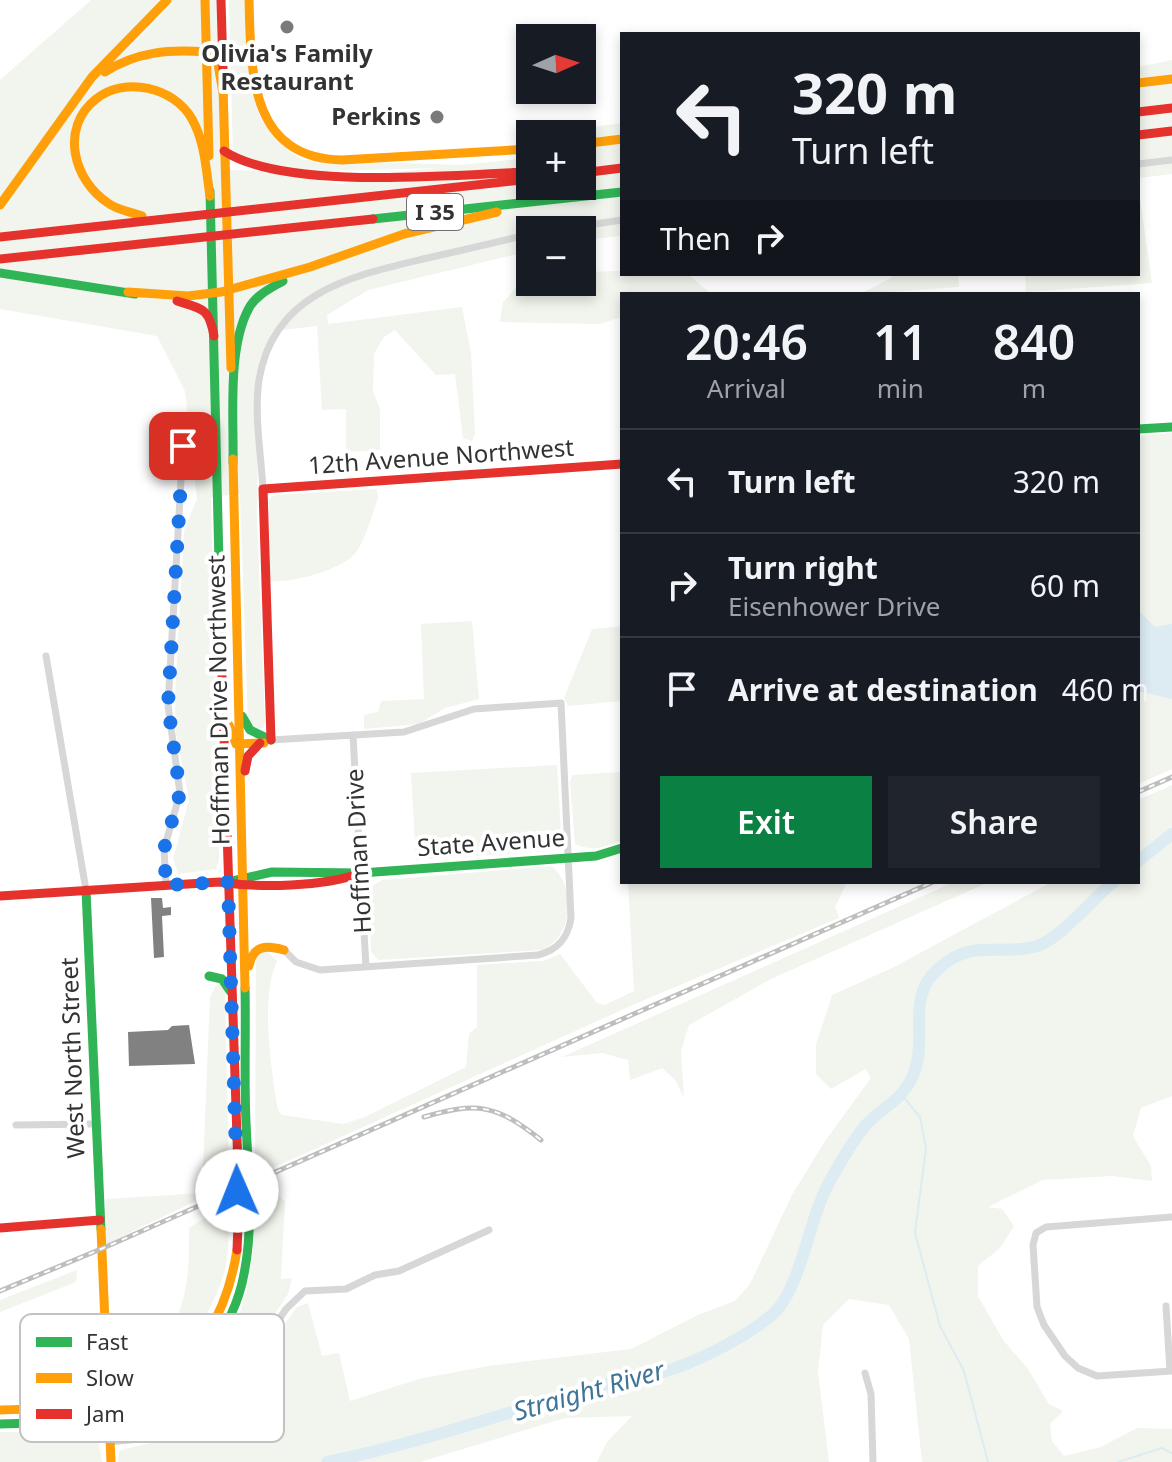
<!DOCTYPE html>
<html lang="en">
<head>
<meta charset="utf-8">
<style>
  :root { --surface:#171b24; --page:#20242c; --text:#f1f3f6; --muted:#9ea1a6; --line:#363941; --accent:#0b8043 }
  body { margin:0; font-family:"Noto Sans",sans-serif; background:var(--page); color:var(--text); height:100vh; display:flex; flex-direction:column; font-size:30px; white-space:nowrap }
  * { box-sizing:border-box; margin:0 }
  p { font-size:26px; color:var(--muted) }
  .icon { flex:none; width:44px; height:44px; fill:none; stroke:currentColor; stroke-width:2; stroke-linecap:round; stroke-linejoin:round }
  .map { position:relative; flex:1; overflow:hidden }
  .sheet { position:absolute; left:620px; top:292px; width:520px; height:592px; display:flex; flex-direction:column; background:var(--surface); border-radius:0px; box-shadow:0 4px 12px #0003 }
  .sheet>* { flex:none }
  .guide { position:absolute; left:620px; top:32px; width:520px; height:244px; border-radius:0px; box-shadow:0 4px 12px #0003; background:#171b24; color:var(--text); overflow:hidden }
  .needle { width:52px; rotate:87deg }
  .buttons { position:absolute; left:516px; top:24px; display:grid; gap:16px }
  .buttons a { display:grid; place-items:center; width:80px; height:80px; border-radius:0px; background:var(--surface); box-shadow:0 4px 12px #0003; font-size:40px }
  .pin { position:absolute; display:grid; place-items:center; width:68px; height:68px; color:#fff; margin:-34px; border-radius:16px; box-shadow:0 4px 12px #0006 }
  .me { position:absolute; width:88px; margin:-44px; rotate:359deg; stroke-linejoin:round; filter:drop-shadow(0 0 6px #0008) }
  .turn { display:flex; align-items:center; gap:28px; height:168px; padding:0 40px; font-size:36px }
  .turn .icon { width:104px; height:104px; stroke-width:2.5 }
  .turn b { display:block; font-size:56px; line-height:68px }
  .then { display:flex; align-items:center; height:76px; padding:0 40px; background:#0003; gap:16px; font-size:30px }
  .eta { display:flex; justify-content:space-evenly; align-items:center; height:136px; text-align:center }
  .eta b { font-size:48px; font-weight:600; line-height:56px }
  .action { display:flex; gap:16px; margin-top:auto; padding:16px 40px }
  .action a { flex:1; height:92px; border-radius:0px; background:var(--accent); color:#fff; font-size:32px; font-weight:600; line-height:92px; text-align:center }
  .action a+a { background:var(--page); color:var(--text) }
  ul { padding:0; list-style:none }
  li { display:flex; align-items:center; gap:24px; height:104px; padding:0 40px; border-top:2px solid var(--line) }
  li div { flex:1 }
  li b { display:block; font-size:30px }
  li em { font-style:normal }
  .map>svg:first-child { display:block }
  .green { fill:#f1f5ed }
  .water { fill:#ddebf3 }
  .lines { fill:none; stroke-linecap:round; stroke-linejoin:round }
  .stream { stroke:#ddebf3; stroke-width:2 }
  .river { stroke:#ddebf3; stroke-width:12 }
  .building { fill:#818181 }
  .street { stroke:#d7d7d7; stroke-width:7 }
  .fast { stroke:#30b455; stroke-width:9 }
  .slow { stroke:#ff9f0a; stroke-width:9 }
  .jam { stroke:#e5322d; stroke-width:9 }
  .rail-casing { stroke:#bebebe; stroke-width:5 }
  .rail { stroke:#fff; stroke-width:2; stroke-dasharray:6; stroke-linecap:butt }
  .route { stroke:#1a73e8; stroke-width:14; stroke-dasharray:0 25.2 }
  .poi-dot { fill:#7a7a7a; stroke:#fff; stroke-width:3 }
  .labels { text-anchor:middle; stroke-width:8; stroke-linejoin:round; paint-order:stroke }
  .shield { fill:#fff; stroke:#707070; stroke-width:2 }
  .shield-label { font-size:22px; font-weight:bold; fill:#333 }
  .poi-label { font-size:24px; font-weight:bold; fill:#333; stroke:#fff }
  .street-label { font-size:24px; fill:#333; stroke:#fff }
  .water-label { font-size:26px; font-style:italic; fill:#3f7597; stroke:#fff }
  .key { fill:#fff; stroke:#c2c2c2; stroke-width:2 }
  .key-label { font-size:22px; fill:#333 }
</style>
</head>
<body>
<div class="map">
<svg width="1172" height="1462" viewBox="0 0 1172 1462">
  <rect width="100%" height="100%" fill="#fff"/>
  <!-- green -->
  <path class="green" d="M91 0H225L230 170 260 171 341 184 388 173 437 168 288 172 233 155 229 0H244C245 27 249 101 263 122 274 139 287 150 303 160L461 165 530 158V186H582V134L579 129 622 123V236L582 240V230H530V251L368 290 327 315 328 324 462 307 471 353 475 433 472 441 463 438 455 374 436 375 395 330 384 337 374 354 373 392 380 409V450L346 452V409L322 410 317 326 274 331 259 362 257 516 265 722 263 728 255 729 248 720 240 494 211 497 219 860 216 869 178 874 173 859 189 800 176 733 175 694 184 531 197 499 185 391 157 336 0 309V80Z
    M1172 60V174L1138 178V67Z
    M1138 185 1152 283 1026 292 1025 274H1138Z
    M622 271V274L689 275 711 294H622V317L599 324 500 322 503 302 528 275 530 282H582V272Z
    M893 274H958L959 287 860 294 891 278Z
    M1172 433V769L1138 784V436Z
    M377 489 378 498C372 514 367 536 357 551 344 570 292 583 270 581L269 499 275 495Z
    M472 621 479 699 445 708 419 724 364 729V715L378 712 381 701 424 699 421 624Z
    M622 626V701L568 706 564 698 592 629Z
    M557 765 561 833 560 844 551 851 416 860 411 773Z
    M622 772V840C604 847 594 852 575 844L570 781 573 775Z
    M1172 785V1096L1141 1108 1133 1136 1151 1166 1152 1181 1112 1176 1043 1180 988 1207 1002 1209 1014 1226 1001 1247 978 1266V1296L1003 1340 1028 1369 1049 1404 1063 1411 1050 1424 1052 1441 1064 1456 1101 1447 1137 1428 1172 1429V1462H922L909 1339 889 1305 849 1299 823 1325 818 1372 829 1462H597L607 1442 632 1416 565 1418 420 1462H118L119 1451C140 1444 165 1442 185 1432 233 1407 266 1349 297 1307L308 1303 322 1356 339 1353 350 1401 419 1379 488 1366 631 1349 698 1315 735 1301 750 1284 792 1195 825 1141 871 1078 866 1069 831 1089 816 1074V1045L832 995 892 968 1052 882H1138V800Z
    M552 866C577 889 573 934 543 950L378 960 371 951 369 888 382 880Z
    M628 882H847L835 907 839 918 635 1004 255 1176 256 957 266 950 277 961C260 996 271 1071 278 1110L282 1115 343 1124 365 1117 466 1067 469 1034 477 1027V965L543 961 560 954 597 1003 605 1005 634 991Z
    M954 882H989L771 979 689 1025 681 1051 684 1098 676 1081 662 1068 630 1080 628 1060 602 1053 562 1057Z
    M222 984 225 991 229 1185 106 1244V1199L202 1193 210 997 216 985Z
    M255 1191H274L285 1201 281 1279 292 1278 288 1294C253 1347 194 1442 119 1432L118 1426C141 1410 168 1399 191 1381 251 1335 255 1260 255 1191Z
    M219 1209 230 1217C228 1235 229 1256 224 1273 209 1325 172 1367 123 1388L112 1379 111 1353C119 1353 130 1356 136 1354 190 1335 189 1274 189 1228Z
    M77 1270 76 1282 0 1312V1300Z
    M0 1432 94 1433 98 1438 102 1462H0Z"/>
  <!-- water -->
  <path class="water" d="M1138 610 1155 627 1172 624V699L1138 691Z"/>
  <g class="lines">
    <!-- stream -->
    <path class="stream" d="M901 1094 920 1117 926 1148 915 1233 940 1326 964 1371 988 1462
      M1118 1462 1162 1448 1172 1453"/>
    <!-- river -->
    <path class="river" d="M1138 861 1172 834
      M327 1462C414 1444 498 1416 583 1390 609 1382 635 1381 660 1373 693 1364 747 1337 773 1314 802 1287 808 1219 830 1181 840 1163 852 1141 866 1125 876 1113 892 1105 902 1093 938 1051 900 1004 937 970 971 938 995 956 1034 947 1057 942 1093 899 1113 882"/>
  </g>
  <!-- building -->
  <path class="building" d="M151 898H162L163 908 171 907V915L162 916 164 957 154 958Z
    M189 1025 195 1064 129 1066 128 1032 168 1030 172 1026Z"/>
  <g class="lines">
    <!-- street -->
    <path class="street" d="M1138 164 1172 160
      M553 230 622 220
      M263 489C261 454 254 415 259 380 273 293 351 276 423 259 459 251 494 243 530 234
      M46 656 86 890
      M353 735 366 967
      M271 740 404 732 474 709 561 703 571 918C568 938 558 950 538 955L320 970 296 962 284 950
      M166 885 164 849 180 793 168 705 183 446
      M16 1125 96 1124
      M1172 1217 1046 1227 1036 1233 1033 1245 1037 1307 1044 1325 1065 1356 1078 1368 1097 1376 1172 1371
      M1166 1306 1170 1371
      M865 1373 871 1394 873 1462
      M109 1442 140 1439 170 1430 209 1408 241 1376 286 1309 305 1291 346 1289 375 1275 399 1271 489 1230"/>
    <!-- fast -->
    <path class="fast" d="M210 191 221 646
      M373 219 622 192
      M0 273 135 294
      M1138 429 1172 427
      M233 463C234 418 227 348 249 308 256 295 271 288 283 281
      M242 716 250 730 271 740
      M228 882 272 872 361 873 596 856 622 848
      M86 890 101 1229
      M209 976 222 979 230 991
      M0 1424C79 1423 157 1418 209 1351 226 1328 239 1302 244 1274 254 1225 248 1172 246 1122 244 1078 246 1033 245 988"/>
    <!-- slow -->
    <path class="slow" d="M205 0 209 156
      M249 0C251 71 249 158 342 160L530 149
      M105 72C136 52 169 49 206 52L218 64 223 93
      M1138 83 1172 79
      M223 87 231 368
      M582 144 622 139
      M0 205 92 77 167 0
      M142 216C131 212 117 210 108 203 74 181 59 128 96 99 125 76 174 87 192 119 205 142 206 170 210 196
      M128 292 188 296 221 292 310 267 404 234 497 212
      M233 459 245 988
      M229 725 236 744 264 743
      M249 966C253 945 266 945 284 950
      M101 1229 111 1462
      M0 1410C121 1408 215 1387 237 1250"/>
    <!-- jam -->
    <path class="jam" d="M221 0 223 69
      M1138 112 1172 108
      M1138 135 1172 131
      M224 151C285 191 451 175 527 172
      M582 173 622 168
      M0 237 530 179
      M0 259 373 219
      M177 301C203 309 209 308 214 336
      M221 646 239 1200 237 1250
      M271 740 263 489 622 464
      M245 771 248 756 260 743
      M0 896 219 882C260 888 323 887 361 873
      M0 1228 100 1220"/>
    <!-- rail casing -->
    <g class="rail-casing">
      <path id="rail" d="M1138 792 1172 777
        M424 1117C477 1101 497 1105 541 1140
        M0 1291 101 1249 933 882"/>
    </g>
    <!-- rail -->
    <use href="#rail" class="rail"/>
  </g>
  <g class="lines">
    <!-- route -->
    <path class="route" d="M183 446 168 705 180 793 164 849 166 885 228 882 237 1191"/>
  </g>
  <!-- markers -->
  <g class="poi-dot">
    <circle cx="287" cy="27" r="8"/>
    <circle cx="437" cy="117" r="8"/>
  </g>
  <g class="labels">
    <!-- shield labels -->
    <rect class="shield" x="407" y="194" width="56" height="36" rx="6"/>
    <g class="shield-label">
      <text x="435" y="220">I 35</text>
    </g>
    <!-- poi labels -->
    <g class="poi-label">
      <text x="287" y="62">Olivia's Family<tspan x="287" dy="28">Restaurant</tspan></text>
      <text x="421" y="125" text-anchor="end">Perkins</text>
    </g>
    <!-- street labels -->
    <g class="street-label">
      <text transform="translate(441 457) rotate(-4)" y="8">12th Avenue Northwest</text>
      <text transform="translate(219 700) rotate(-91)" y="8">Hoffman Drive Northwest</text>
      <text transform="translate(491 843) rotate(-4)" y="8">State Avenue</text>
      <text transform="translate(359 851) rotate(-93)" y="8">Hoffman Drive</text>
      <text transform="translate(73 1058) rotate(-92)" y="8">West North Street</text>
    </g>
    <!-- water labels -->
    <g class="water-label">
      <text transform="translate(589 1391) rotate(-16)" y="9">Straight River</text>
    </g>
  </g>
  <!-- legend -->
  <rect x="20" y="1314" width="264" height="128" rx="12" class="key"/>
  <rect x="36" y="1337" width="36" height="10" fill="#30b455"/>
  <rect x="36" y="1373" width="36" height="10" fill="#ff9f0a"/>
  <rect x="36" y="1409" width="36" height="10" fill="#e5322d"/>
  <g class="key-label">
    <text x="86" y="1350">Fast</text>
    <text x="86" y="1386">Slow</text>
    <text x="86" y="1422">Jam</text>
  </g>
</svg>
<div class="buttons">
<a><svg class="needle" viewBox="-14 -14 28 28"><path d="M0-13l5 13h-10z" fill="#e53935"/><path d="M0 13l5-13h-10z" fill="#9ea1a6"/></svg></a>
<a>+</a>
<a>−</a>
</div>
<div class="pin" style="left:183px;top:446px;background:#d93025"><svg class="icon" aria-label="arrive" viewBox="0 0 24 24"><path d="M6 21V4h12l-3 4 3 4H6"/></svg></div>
<svg class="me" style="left:237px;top:1191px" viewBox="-20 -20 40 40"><circle r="19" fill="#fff"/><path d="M0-13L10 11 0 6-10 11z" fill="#1a73e8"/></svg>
<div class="guide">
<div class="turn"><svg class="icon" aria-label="left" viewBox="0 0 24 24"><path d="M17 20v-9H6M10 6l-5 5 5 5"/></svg><div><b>320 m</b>Turn left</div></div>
<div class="then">Then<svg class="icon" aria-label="right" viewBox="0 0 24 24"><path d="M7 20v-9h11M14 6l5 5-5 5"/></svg></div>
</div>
<section class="sheet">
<div class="eta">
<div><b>20:46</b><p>Arrival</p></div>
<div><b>11</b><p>min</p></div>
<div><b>840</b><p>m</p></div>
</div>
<ul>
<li><svg class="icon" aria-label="left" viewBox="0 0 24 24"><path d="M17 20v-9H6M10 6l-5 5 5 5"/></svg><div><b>Turn left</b></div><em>320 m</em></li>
<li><svg class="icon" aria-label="right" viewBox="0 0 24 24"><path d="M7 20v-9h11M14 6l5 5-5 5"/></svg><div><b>Turn right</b><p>Eisenhower Drive</p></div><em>60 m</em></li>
<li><svg class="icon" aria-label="arrive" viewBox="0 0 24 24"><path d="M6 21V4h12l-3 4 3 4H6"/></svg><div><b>Arrive at destination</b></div><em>460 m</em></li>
</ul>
<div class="action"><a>Exit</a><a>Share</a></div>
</section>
</div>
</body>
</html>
